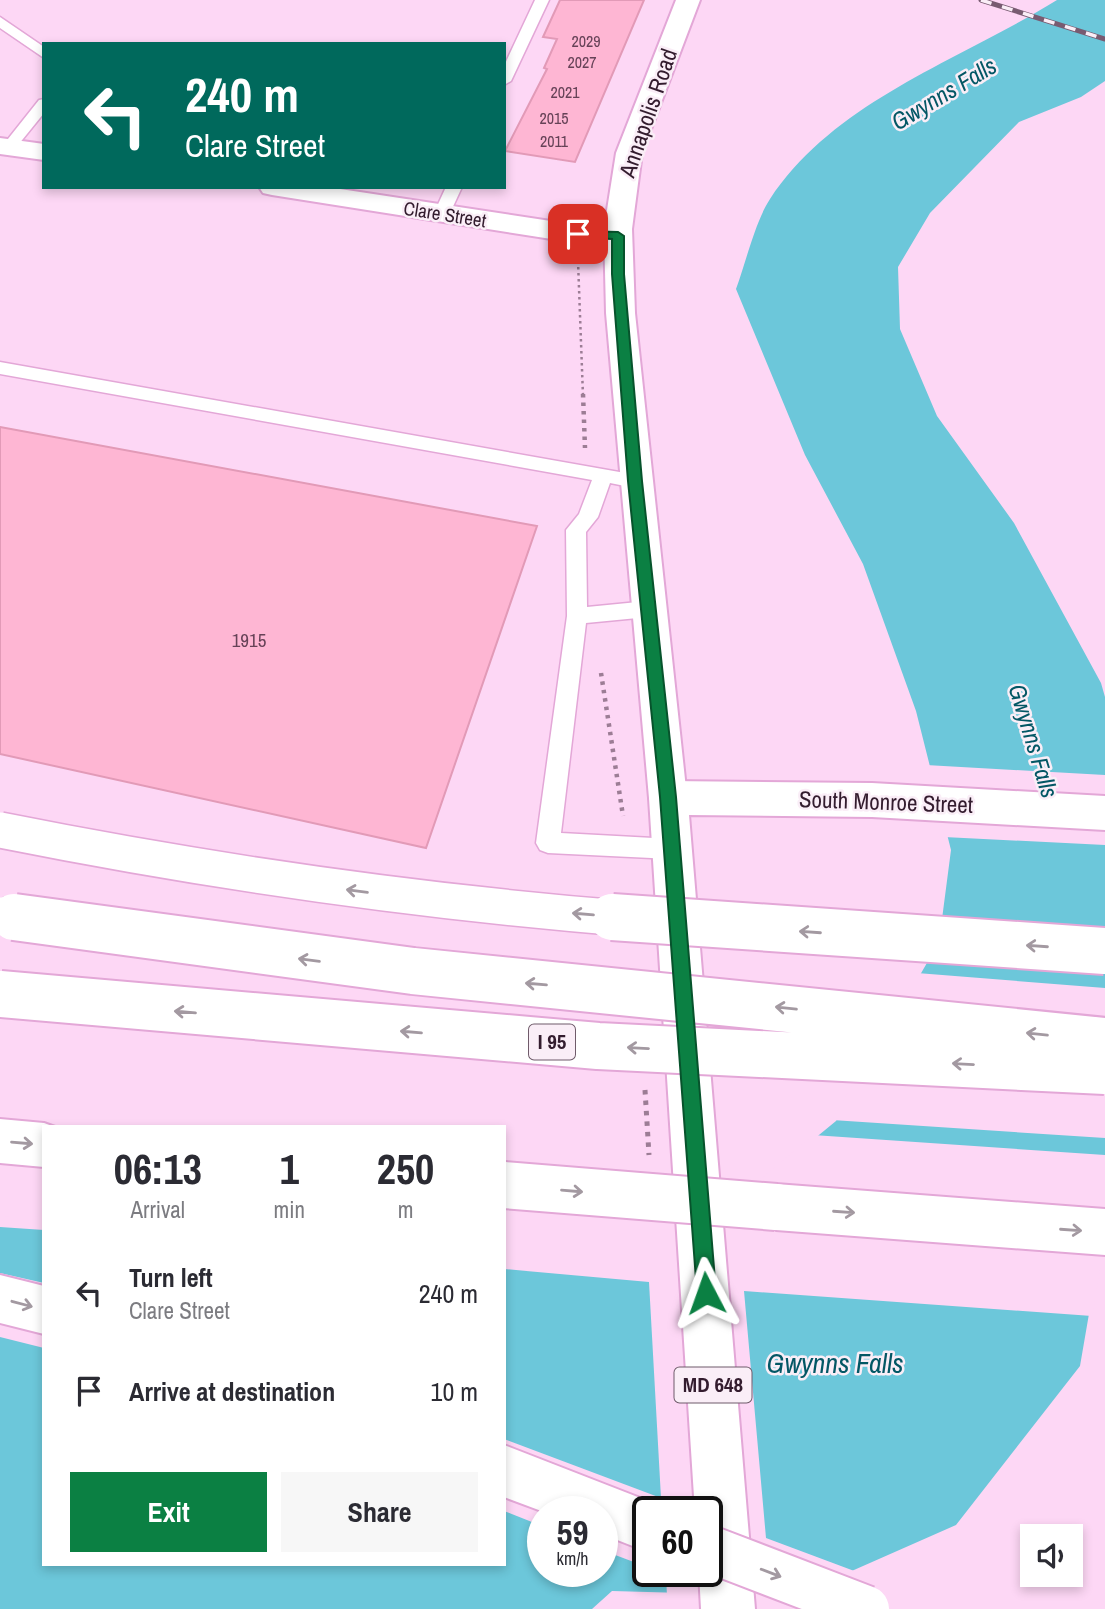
<!DOCTYPE html>
<html lang="en">
<head>
<meta charset="utf-8">
<style>
  :root { --surface:#fff; --page:#f7f7f7; --text:#2b2b33; --muted:#7c7c81; --accent:#0b8043 }
  body { margin:0; font-family:"Archivo Narrow",sans-serif; background:var(--page); color:var(--text); height:100vh; display:flex; flex-direction:column; font-size:26px; white-space:nowrap }
  * { box-sizing:border-box; margin:0 }
  p { font-size:23px; color:var(--muted) }
  .icon { flex:none; width:38px; height:38px; fill:none; stroke:currentColor; stroke-width:2; stroke-linecap:round; stroke-linejoin:round }
  .map { position:relative; flex:1; overflow:hidden }
  .drawer { position:absolute; left:42px; top:1125px; width:464px; height:441px; display:flex; flex-direction:column; background:var(--surface); border-radius:0px; box-shadow:0 4px 10px #0003 }
  .drawer>* { flex:none }
  .top-card { position:absolute; left:42px; top:42px; width:464px; height:147px; border-radius:0px; box-shadow:0 4px 10px #0003; background:#00695c; color:#fff; overflow:hidden }
  .tools { position:absolute; left:1020px; top:1524px; display:grid; gap:14px }
  .tools a { display:grid; place-items:center; width:63px; height:63px; border-radius:0px; background:var(--surface); box-shadow:0 4px 10px #0003; font-size:35px }
  .speed { position:absolute; left:527px; top:1496px; display:flex; gap:14px; font-size:35px; font-weight:700; text-align:center }
  .speed>* { display:grid; place-content:center; width:91px; height:91px; border-radius:50%; background:var(--surface); box-shadow:0 4px 10px #0003; line-height:1 }
  .speed small { font-size:18px; font-weight:400 }
  .speed .limit { border:4px solid #111; border-radius:10px; background:#fff; color:#111 }
  .pin { position:absolute; display:grid; place-items:center; width:60px; height:60px; color:#fff; margin:-30px; border-radius:14px; box-shadow:0 4px 10px #0006 }
  .me { position:absolute; width:77px; margin:-38px; rotate:356deg; stroke-linejoin:round; filter:drop-shadow(0 0 5px #0008) }
  .turn { display:flex; align-items:center; gap:24px; height:147px; padding:0 28px; font-size:32px }
  .turn .icon { width:91px; height:91px; stroke-width:2.5 }
  .turn b { display:block; font-size:49px; line-height:60px }
  .eta { display:flex; justify-content:space-evenly; align-items:center; height:119px; text-align:center }
  .eta b { font-size:42px; font-weight:800; line-height:49px }
  .action { display:flex; gap:14px; margin-top:auto; padding:14px 28px }
  .action a { flex:1; height:80px; border-radius:0px; background:var(--accent); color:#fff; font-size:28px; font-weight:800; line-height:80px; text-align:center }
  .action a+a { background:var(--page); color:var(--text) }
  ul { padding:0; list-style:none }
  li { display:flex; align-items:center; gap:21px; height:98px; padding:0 28px }
  li div { flex:1 }
  li b { display:block; font-size:26px }
  li em { font-style:normal }
  .map>svg:first-child { display:block }
  .water { fill:#6cc7da; fill-rule:evenodd }
  .pier { fill:#fdd7f5 }
  .building { fill:#feb6d3; stroke:#e29ab7; stroke-width:2 }
  .lines { fill:none; stroke-linecap:round; stroke-linejoin:round }
  .service-casing { stroke:#e3a7d7; stroke-width:3 }
  .minor-casing { stroke:#e3a7d7; stroke-width:4 }
  .secondary-casing { stroke:#e3a7d7; stroke-width:4 }
  .primary-casing { stroke:#e3a7d7; stroke-width:4 }
  .motorway-casing { stroke:#e3a7d7; stroke-width:4 }
  .path-far2 { stroke:#9c7d95; stroke-width:2.5; stroke-dasharray:2.5 3.5; stroke-linecap:butt }
  .path-far1 { stroke:#9c7d95; stroke-width:4.5; stroke-dasharray:3.5 5; stroke-linecap:butt }
  .path { stroke:#9c7d95; stroke-width:5; stroke-dasharray:4.5 6; stroke-linecap:butt }
  .service { fill:#fff; fill-rule:evenodd }
  .minor { fill:#fff; fill-rule:evenodd }
  .secondary { fill:#fff; fill-rule:evenodd }
  .primary { fill:#fff; fill-rule:evenodd }
  .motorway { fill:#fff; fill-rule:evenodd }
  .rail-casing { stroke:#785b71; stroke-width:5 }
  .rail { stroke:#faeef7; stroke-width:3.5; stroke-dasharray:11; stroke-linecap:butt }
  .motorway-bridge-far1-casing { stroke:#e3a7d7; stroke-width:38; stroke-linecap:butt }
  .motorway-bridge-casing { stroke:#e3a7d7; stroke-width:50; stroke-linecap:butt }
  .motorway-bridge-far1 { stroke:#fff; stroke-width:35 }
  .motorway-bridge { stroke:#fff; stroke-width:46 }
  .oneway { stroke:#a399a1 }
  .route { fill:#0b8043; stroke:#07532c; stroke-width:2 }
  .labels { text-anchor:middle; stroke-width:5; stroke-linejoin:round; paint-order:stroke }
  .far-number-label { font-size:16px; fill:#664257 }
  .far-street-label { font-size:19px; fill:#331c2e; stroke:#faeef7 }
  .number-label { font-size:19px; fill:#664257 }
  .shield { fill:#faeef7; stroke:#6f5b6a; stroke-width:2 }
  .shield-label { font-size:21px; font-weight:bold; fill:#331c2e }
  .street-label { font-size:23px; fill:#331c2e; stroke:#faeef7 }
  .water-label { font-size:24px; font-style:italic; fill:#035765; stroke:#faeef7 }
  .near-water-label { font-size:28px; font-style:italic; fill:#035765; stroke:#faeef7 }
</style>
</head>
<body>
<div class="map">
<svg width="1105" height="1609" viewBox="0 0 1105 1609">
  <rect width="100%" height="100%" fill="#fdd7f5"/>
  <!-- water -->
  <path class="water" d="M1057 0H1105V81L1081 97 1019 122 930 213 898 267 900 329 937 416 1014 523 1101 683 1105 697V1221L1080 1366 956 1525 795 1596 612 1591 592 1609H0V1220L44 1221V1564H504V1210L763 1181 836 1121 939 942 951 850 916 711 863 564 805 455 736 289C746 262 755 222 770 199 835 100 961 60 1057 0ZM542 1512H602V1572H542ZM648 1512H707V1572H648Z"/>
  <!-- pier -->
  <path class="pier" d="M926 765 1105 775V845L944 837Z
    M917 973 1105 988V1138L832 1120Z
    M813 1135 1105 1155V1242L1092 1316 744 1291 766 1538 857 1572 796 1599 667 1596 666 1575 658 1572H707V1512H648L647 1567 602 1550V1512H542V1526L504 1511V1439L661 1498 649 1282 504 1269V1207L762 1178Z
    M0 1216 44 1217V1230L0 1227Z
    M0 1273 44 1283V1348L0 1337Z"/>
  <!-- building -->
  <path class="building" d="M560 0H644L575 162 505 151 547 69 544 68 557 39 543 37Z
    M0 427 537 526 426 848 0 754Z"/>
  <g class="lines">
    <!-- service casing -->
    <g class="service-casing">
      <path id="service" d="M535 0H549L511 81 504 85V66Z
        M0 17 44 47V58L0 28Z
        M44 99V113L14 150H4V144L39 100Z
        M446 187H462L450 213 442 218 434 213Z
        M0 362 642 476 645 481 635 488 610 483 598 517 586 532 587 607 648 601 655 603 658 609 655 615 648 617 586 623 561 833 672 839 680 842 684 849 680 856 672 859 548 853 540 850 536 843 567 616 566 530 579 514 592 480 0 374Z"/>
    </g>
    <!-- minor casing -->
    <g class="minor-casing">
      <path id="minor" d="M0 138 44 144V160L0 154Z
        M259 187H327L577 225 628 230 632 236 628 242 577 243 272 195 263 193Z"/>
    </g>
    <!-- secondary casing -->
    <g class="secondary-casing">
      <path id="secondary" d="M676 0H700L642 153 632 229 635 313 687 798 682 810 668 815 654 810 649 798 606 313 604 229 616 153Z"/>
    </g>
    <!-- primary casing -->
    <g class="primary-casing">
      <path id="primary" d="M668 781 872 783 1105 796V830L872 817 689 815 755 1609H701L699 1572H707V1512H695L649 798 654 786Z"/>
    </g>
    <!-- motorway casing -->
    <g class="motorway-casing">
      <path id="motorway" d="M0 1119 44 1123 55 1127H44V1167L0 1163Z
        M776 1184 1105 1209V1255L776 1230 760 1223 753 1207 760 1191Z
        M0 1275 44 1286V1334L0 1323Z
        M504 1445 666 1508 668 1512H648V1552L602 1534V1512H544L504 1497Z"/>
    </g>
    <!-- path-far2 -->
    <path class="path-far2" d="M578 261 583 396"/>
    <!-- path-far1 -->
    <path class="path-far1" d="M583 394 585 448
      M601 673 623 816"/>
    <!-- path -->
    <path class="path" d="M645 1090 649 1155"/>
    <!-- service -->
    <use href="#service" class="service"/>
    <!-- minor -->
    <use href="#minor" class="minor"/>
    <!-- secondary -->
    <use href="#secondary" class="secondary"/>
    <!-- primary -->
    <use href="#primary" class="primary"/>
    <!-- motorway -->
    <use href="#motorway" class="motorway"/>
    <!-- rail casing -->
    <g class="rail-casing">
      <path id="rail" d="M981 0 1105 39"/>
    </g>
    <!-- rail -->
    <use href="#rail" class="rail"/>
    <!-- motorway-bridge-far1 casing -->
    <g class="motorway-bridge-far1-casing">
      <path id="motorway-bridge-far1" d="M0 830C210 872 420 902 633 919
        M0 915 26 919"/>
    </g>
    <!-- motorway-bridge casing -->
    <g class="motorway-bridge-casing">
      <path id="motorway-bridge" d="M14 917 413 971 1105 1041
        M612 917 1105 951
        M0 994 598 1046 1105 1071
        M504 1185 776 1207
        M707 1548 866 1609"/>
    </g>
    <!-- motorway-bridge-far1 -->
    <use href="#motorway-bridge-far1" class="motorway-bridge-far1"/>
    <!-- motorway-bridge -->
    <use href="#motorway-bridge" class="motorway-bridge"/>
  </g>
  <!-- one-way arrows -->
  <defs><path id="oneway-shaft" d="M-6 0H5M1.5-3L5.5 0L1.5 3" fill="none" stroke-width="1.6" stroke-linecap="round" stroke-linejoin="round" transform="scale(1.75)"/></defs>
  <g class="oneway">
    <use href="#oneway-shaft" transform="translate(357 891) rotate(-173)"/>
    <use href="#oneway-shaft" transform="translate(583 914) rotate(-175)"/>
    <use href="#oneway-shaft" transform="translate(810 932) rotate(-176)"/>
    <use href="#oneway-shaft" transform="translate(1037 946) rotate(-176)"/>
    <use href="#oneway-shaft" transform="translate(309 960) rotate(-173)"/>
    <use href="#oneway-shaft" transform="translate(536 984) rotate(-175)"/>
    <use href="#oneway-shaft" transform="translate(786 1008) rotate(-174)"/>
    <use href="#oneway-shaft" transform="translate(185 1012) rotate(-175)"/>
    <use href="#oneway-shaft" transform="translate(411 1032) rotate(-175)"/>
    <use href="#oneway-shaft" transform="translate(1037 1034) rotate(-174)"/>
    <use href="#oneway-shaft" transform="translate(638 1048) rotate(-177)"/>
    <use href="#oneway-shaft" transform="translate(963 1064) rotate(-177)"/>
    <use href="#oneway-shaft" transform="translate(22 1143) rotate(5)"/>
    <use href="#oneway-shaft" transform="translate(572 1191) rotate(5)"/>
    <use href="#oneway-shaft" transform="translate(844 1212) rotate(4)"/>
    <use href="#oneway-shaft" transform="translate(1071 1230) rotate(4)"/>
    <use href="#oneway-shaft" transform="translate(22 1304) rotate(15)"/>
    <use href="#oneway-shaft" transform="translate(771 1573) rotate(21)"/>
  </g>
  <!-- route -->
  <path class="route" d="M578 231 618 232 624 236V274L642 481 676 797 716 1293 713 1300 706 1303 699 1300 697 1293 660 797 628 481 612 274V239L573 237 572 234Z"/>
  <g class="labels">
    <!-- far-number labels -->
    <g class="far-number-label">
      <text x="586" y="47">2029</text>
      <text x="582" y="68">2027</text>
      <text x="565" y="98">2021</text>
      <text x="554" y="124">2015</text>
      <text x="554" y="147">2011</text>
    </g>
    <!-- far-street labels -->
    <g class="far-street-label">
      <text transform="translate(445 214) rotate(9)" y="7">Clare Street</text>
    </g>
    <!-- number labels -->
    <g class="number-label">
      <text x="249" y="647">1915</text>
    </g>
    <!-- shield labels -->
    <g class="shield">
      <rect x="529" y="1024.5" width="46" height="35" rx="5"/>
      <rect x="674.5" y="1367.5" width="77" height="35" rx="5"/>
    </g>
    <g class="shield-label">
      <text x="552" y="1049">I 95</text>
      <text x="713" y="1392">MD 648</text>
    </g>
    <!-- street labels -->
    <g class="street-label">
      <text transform="translate(648 113) rotate(-71)" y="8">Annapolis Road</text>
      <text transform="translate(886 802) rotate(2)" y="8">South Monroe Street</text>
    </g>
    <!-- water labels -->
    <g class="water-label">
      <text transform="translate(944 94) rotate(-31)" y="8">Gwynns Falls</text>
      <text transform="translate(1033 741) rotate(73)" y="8">Gwynns Falls</text>
    </g>
    <!-- near-water labels -->
    <g class="near-water-label">
      <text x="835" y="1373">Gwynns Falls</text>
    </g>
  </g>
</svg>
<div class="tools">
<a><svg class="icon" aria-label="sound" viewBox="0 0 24 24"><path d="M4 9h4l5-4v14l-5-4H4zM17 9q2 3 0 6"/></svg></a>
</div>
<div class="speed"><div>59<small>km/h</small></div><div class="limit">60</div></div>
<div class="pin" style="left:578px;top:234px;background:#d93025"><svg class="icon" aria-label="arrive" viewBox="0 0 24 24"><path d="M6 21V4h12l-3 4 3 4H6"/></svg></div>
<svg class="me" style="left:706px;top:1293px" viewBox="-20 -20 40 40"><path d="M0-17L14 15 0 8-14 15z" fill="#0b8043" stroke="#fff" stroke-width="4"/></svg>
<div class="top-card">
<div class="turn"><svg class="icon" aria-label="left" viewBox="0 0 24 24"><path d="M17 20v-9H6M10 6l-5 5 5 5"/></svg><div><b>240 m</b>Clare Street</div></div>
</div>
<section class="drawer">
<div class="eta">
<div><b>06:13</b><p>Arrival</p></div>
<div><b>1</b><p>min</p></div>
<div><b>250</b><p>m</p></div>
</div>
<ul>
<li><svg class="icon" aria-label="left" viewBox="0 0 24 24"><path d="M17 20v-9H6M10 6l-5 5 5 5"/></svg><div><b>Turn left</b><p>Clare Street</p></div><em>240 m</em></li>
<li><svg class="icon" aria-label="arrive" viewBox="0 0 24 24"><path d="M6 21V4h12l-3 4 3 4H6"/></svg><div><b>Arrive at destination</b></div><em>10 m</em></li>
</ul>
<div class="action"><a>Exit</a><a>Share</a></div>
</section>
</div>
</body>
</html>
